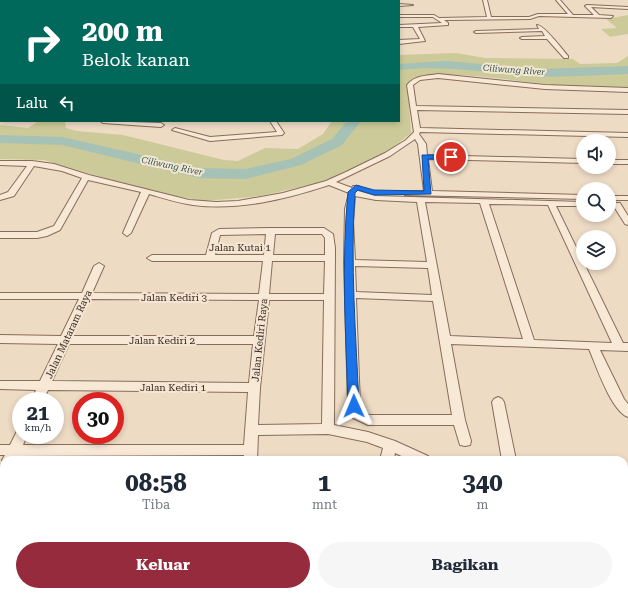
<!DOCTYPE html>
<html lang="id">
<head>
<meta charset="utf-8">
<style>
  :root { --surface:#fff; --page:#f6f6f7; --text:#1f2937; --muted:#747a83; --accent:#962b3d }
  body { margin:0; font-family:"Roboto Serif",serif; background:var(--page); color:var(--text); height:100vh; display:flex; flex-direction:column; font-size:15px; white-space:nowrap }
  * { box-sizing:border-box; margin:0 }
  p { font-size:13px; color:var(--muted) }
  .icon { flex:none; width:22px; height:22px; fill:none; stroke:currentColor; stroke-width:2; stroke-linecap:round; stroke-linejoin:round }
  .map { position:relative; flex:1; overflow:hidden }
  .panel { position:absolute; left:0px; top:456px; width:628px; height:140px; display:flex; flex-direction:column; background:var(--surface); border-radius:12px 12px 0 0; box-shadow:0 2px 6px #0003 }
  .panel>* { flex:none }
  .guide { position:absolute; left:0px; top:0px; width:400px; height:122px; box-shadow:0 2px 6px #0003; background:#00695c; color:#fff; overflow:hidden }
  .controls { position:absolute; left:576px; top:134px; display:grid; gap:8px }
  .controls a { display:grid; place-items:center; width:40px; height:40px; border-radius:50%; background:var(--surface); box-shadow:0 2px 6px #0003; font-size:20px }
  .speed { position:absolute; left:12px; top:392px; display:flex; gap:8px; font-size:20px; font-weight:700; text-align:center }
  .speed>* { display:grid; place-content:center; width:52px; height:52px; border-radius:50%; background:var(--surface); box-shadow:0 2px 6px #0003; line-height:1 }
  .speed small { font-size:10px; font-weight:400 }
  .speed .limit { border:6px solid #d22; background:#fff; color:#111 }
  .pin { position:absolute; display:grid; place-items:center; width:34px; height:34px; color:#fff; margin:-17px; border:2px solid #fff; border-radius:50%; box-shadow:0 1px 4px #0007 }
  .me { position:absolute; width:44px; margin:-22px; rotate:359deg; stroke-linejoin:round; filter:drop-shadow(0 0 3px #0008) }
  .turn { display:flex; align-items:center; gap:14px; height:84px; padding:0 16px; font-size:18px }
  .turn .icon { width:52px; height:52px; stroke-width:2.5 }
  .turn b { display:block; font-size:28px; line-height:34px }
  .then { display:flex; align-items:center; height:38px; padding:0 16px; background:#0003; gap:8px; font-size:15px }
  .eta { display:flex; justify-content:space-evenly; align-items:center; height:68px; text-align:center }
  .eta b { font-size:24px; font-weight:700; line-height:28px }
  .button { display:flex; gap:8px; margin-top:auto; padding:8px 16px }
  .button a { flex:1; height:46px; border-radius:24px; background:var(--accent); color:#fff; font-size:16px; font-weight:700; line-height:46px; text-align:center }
  .button a+a { background:var(--page); color:var(--text) }
  .map>svg:first-child { display:block }
  .green { fill:#ccca98 }
  .lines { fill:none; stroke-linecap:round; stroke-linejoin:round }
  .river { fill:#a6c1b5; fill-rule:evenodd }
  .minor-casing { stroke:#886c5b; stroke-width:2 }
  .minor { fill:#f8e9d7; fill-rule:evenodd }
  .route { fill:#1a73e8; stroke:#114b97 }
  .labels { text-anchor:middle; stroke-width:4; stroke-linejoin:round; paint-order:stroke }
  .far-water-label { font-size:9px; font-style:italic; fill:#2e584f; stroke:#f5e6d4 }
  .street-label { font-size:10px; fill:#38271e; stroke:#f5e6d4 }
</style>
</head>
<body>
<div class="map">
<svg width="628" height="596" viewBox="0 0 628 596">
  <rect width="100%" height="100%" fill="#eedbc4"/>
  <!-- green -->
  <path class="green" d="M628 15V34L610 37 601 29 617 28 606 19Z
    M456 53 485 58 573 59 580 64 617 63 628 56V87C608 87 587 88 567 86 516 83 465 69 414 78L408 86 411 133 386 153 334 179 261 196 204 201 171 195 125 184 44 160 0 159V125L28 128 37 122H65L66 128 77 131 123 135 224 160 238 161 265 148 298 149 323 134 332 121H399V55Z"/>
  <g class="lines">
    <!-- river -->
    <path class="river" d="M0 13H1V19H0Z
      M0 34H1V40H0Z
      M447 61 540 69 628 66V74C595 75 561 78 527 76 484 72 442 65 399 70V64Z
      M347 121H361L342 145 301 165 245 179 199 178 62 145 0 143V135L62 137 199 168 245 169 291 159 332 139Z"/>
    <!-- minor casing -->
    <g class="minor-casing">
      <path id="minor" d="M70 0H74V1H70Z
        M113 0H117V1H113Z
        M227 0H243L244 1H228Z
        M483 0H487L491 17H529L538 14H568L556 0H560L573 15H594L585 6 587 5 628 7V9L591 7 599 15 613 16 611 18 539 16 530 19 444 20 448 23V25L418 27 425 41 399 44V40L420 39 413 27H399V25L442 23 433 17H399V15H434L439 18 487 17Z
        M399 4 413 5 399 6Z
        M0 7H1V9H0Z
        M537 25C544 25 562 49 568 56V58H564L547 39H522L520 38 522 37 545 36 542 31 476 33 474 32 476 31 539 29Z
        M0 60H1V64H0Z
        M438 74 545 85 628 88V92L545 89 438 78 420 80 413 85 416 106 628 110V114L417 110 420 128 628 133V137L420 132 419 134 426 144 427 155 583 159V163L428 159 432 191 583 195V199L405 195V191H424L418 144 415 139 390 156 336 182 352 188 353 186H359L360 188 358 191 376 196 583 202V206H556L623 343H628V351L600 350 624 399 628 404V417C611 411 596 365 589 349L451 344 465 420 471 441 470 445 465 446 460 445 454 425H368L353 418 348 406 344 263 345 209 349 193 329 185C286 199 239 211 193 205 178 203 163 198 149 194L131 233 127 236 123 233 141 192 88 180 60 230 47 236 37 238H0V232H37L54 226 82 178 62 171 34 166 14 196 0 200V195L8 192 27 166 0 165V161H32L54 164 89 175 189 200 216 202 238 201 283 193 326 181 346 172 385 153 406 140 414 132 407 85C415 75 426 76 438 74ZM355 196 376 200 417 202 427 262 355 260 353 222ZM425 202 480 203 523 339 450 336ZM489 204 548 205 612 343 534 340ZM355 266 428 268 432 295 356 292ZM356 298 433 301 452 415H369L362 412 360 406Z
        M0 94H1V98H0Z
        M0 109H1V113H0Z
        M100 121 161 123 164 125 161 127 103 123Z
        M270 121H276L284 133 282 135 210 141 172 130 175 128 210 137 277 132Z
        M609 160H628V164H609Z
        M609 196H628V200H609Z
        M614 203H620L628 216V225L625 224 613 205Z
        M271 228H324L333 234 335 248 334 425 368 432 395 441 428 456 430 460H410L395 453 394 460H380L383 448 367 442 328 434 258 435 257 460H243L244 455 18 456 16 460H4V463L2 460 5 455H0V445H10L17 431 21 430V435H27L23 445H244L248 392 48 390 43 401H31L36 390 0 389V381H40L58 344 0 343V335L61 336 79 299H0V293H82L94 266 99 263 104 266 92 293 259 294 263 261H152L147 258 152 255H206L212 233 219 229ZM266 234 264 255H215L220 235ZM275 234H322L325 238V255H273ZM272 261H325L324 294H269ZM89 299 259 300 254 336H72ZM269 300H324L322 424 258 425 260 388ZM69 344H253L249 383 52 381Z
        M498 397 502 399 504 402 516 460H502L492 402 494 399Z
        M4 465V484L0 486V467Z
        M624 538 628 540V554L624 553Z
        M35 592H51L50 596H34Z
        M125 592H141L140 596H124Z
        M228 592H244L243 596H227Z
        M366 592H382V596H366Z"/>
    </g>
    <!-- minor -->
    <use href="#minor" class="minor"/>
  </g>
  <!-- route -->
  <path class="route" d="M422 155H451L454 157 451 159H428L431 194 374 195 358 190 355 193C350 263 356 335 359 406L358 409 354 410 350 409 348 406C346 335 341 263 348 192L356 185 374 190 424 191Z"/>
  <g class="labels">
    <!-- far-water labels -->
    <g class="far-water-label">
      <text transform="translate(514 70) rotate(4)" y="3">Ciliwung River</text>
      <text transform="translate(172 166) rotate(12)" y="3">Ciliwung River</text>
    </g>
    <!-- street labels -->
    <g class="street-label">
      <text x="240" y="251">Jalan Kutai 1</text>
      <text x="174" y="301">Jalan Kediri 3</text>
      <text transform="translate(68 334) rotate(-65)" y="4">Jalan Mataram Raya</text>
      <text x="162" y="344">Jalan Kediri 2</text>
      <text transform="translate(259 340) rotate(-84)" y="4">Jalan Kediri Raya</text>
      <text x="173" y="391">Jalan Kediri 1</text>
    </g>
  </g>
</svg>
<div class="controls">
<a><svg class="icon" aria-label="sound" viewBox="0 0 24 24"><path d="M4 9h4l5-4v14l-5-4H4zM17 9q2 3 0 6"/></svg></a>
<a><svg class="icon" aria-label="search" viewBox="0 0 24 24"><circle cx="10" cy="10" r="6"/><path d="M15 15l6 6"/></svg></a>
<a><svg class="icon" aria-label="layers" viewBox="0 0 24 24"><path d="M12 4l9 5-9 5-9-5zM3 14l9 5 9-5"/></svg></a>
</div>
<div class="speed"><div>21<small>km/h</small></div><div class="limit">30</div></div>
<div class="pin" style="left:451px;top:157px;background:#d93025"><svg class="icon" aria-label="arrive" viewBox="0 0 24 24"><path d="M6 21V4h12l-3 4 3 4H6"/></svg></div>
<svg class="me" style="left:354px;top:406px" viewBox="-20 -20 40 40"><path d="M0-17L14 15 0 8-14 15z" fill="#1a73e8" stroke="#fff" stroke-width="4"/></svg>
<div class="guide">
<div class="turn"><svg class="icon" aria-label="right" viewBox="0 0 24 24"><path d="M7 20v-9h11M14 6l5 5-5 5"/></svg><div><b>200 m</b>Belok kanan</div></div>
<div class="then">Lalu<svg class="icon" aria-label="left" viewBox="0 0 24 24"><path d="M17 20v-9H6M10 6l-5 5 5 5"/></svg></div>
</div>
<section class="panel">
<div class="eta">
<div><b>08:58</b><p>Tiba</p></div>
<div><b>1</b><p>mnt</p></div>
<div><b>340</b><p>m</p></div>
</div>
<div class="button"><a>Keluar</a><a>Bagikan</a></div>
</section>
</div>
</body>
</html>
